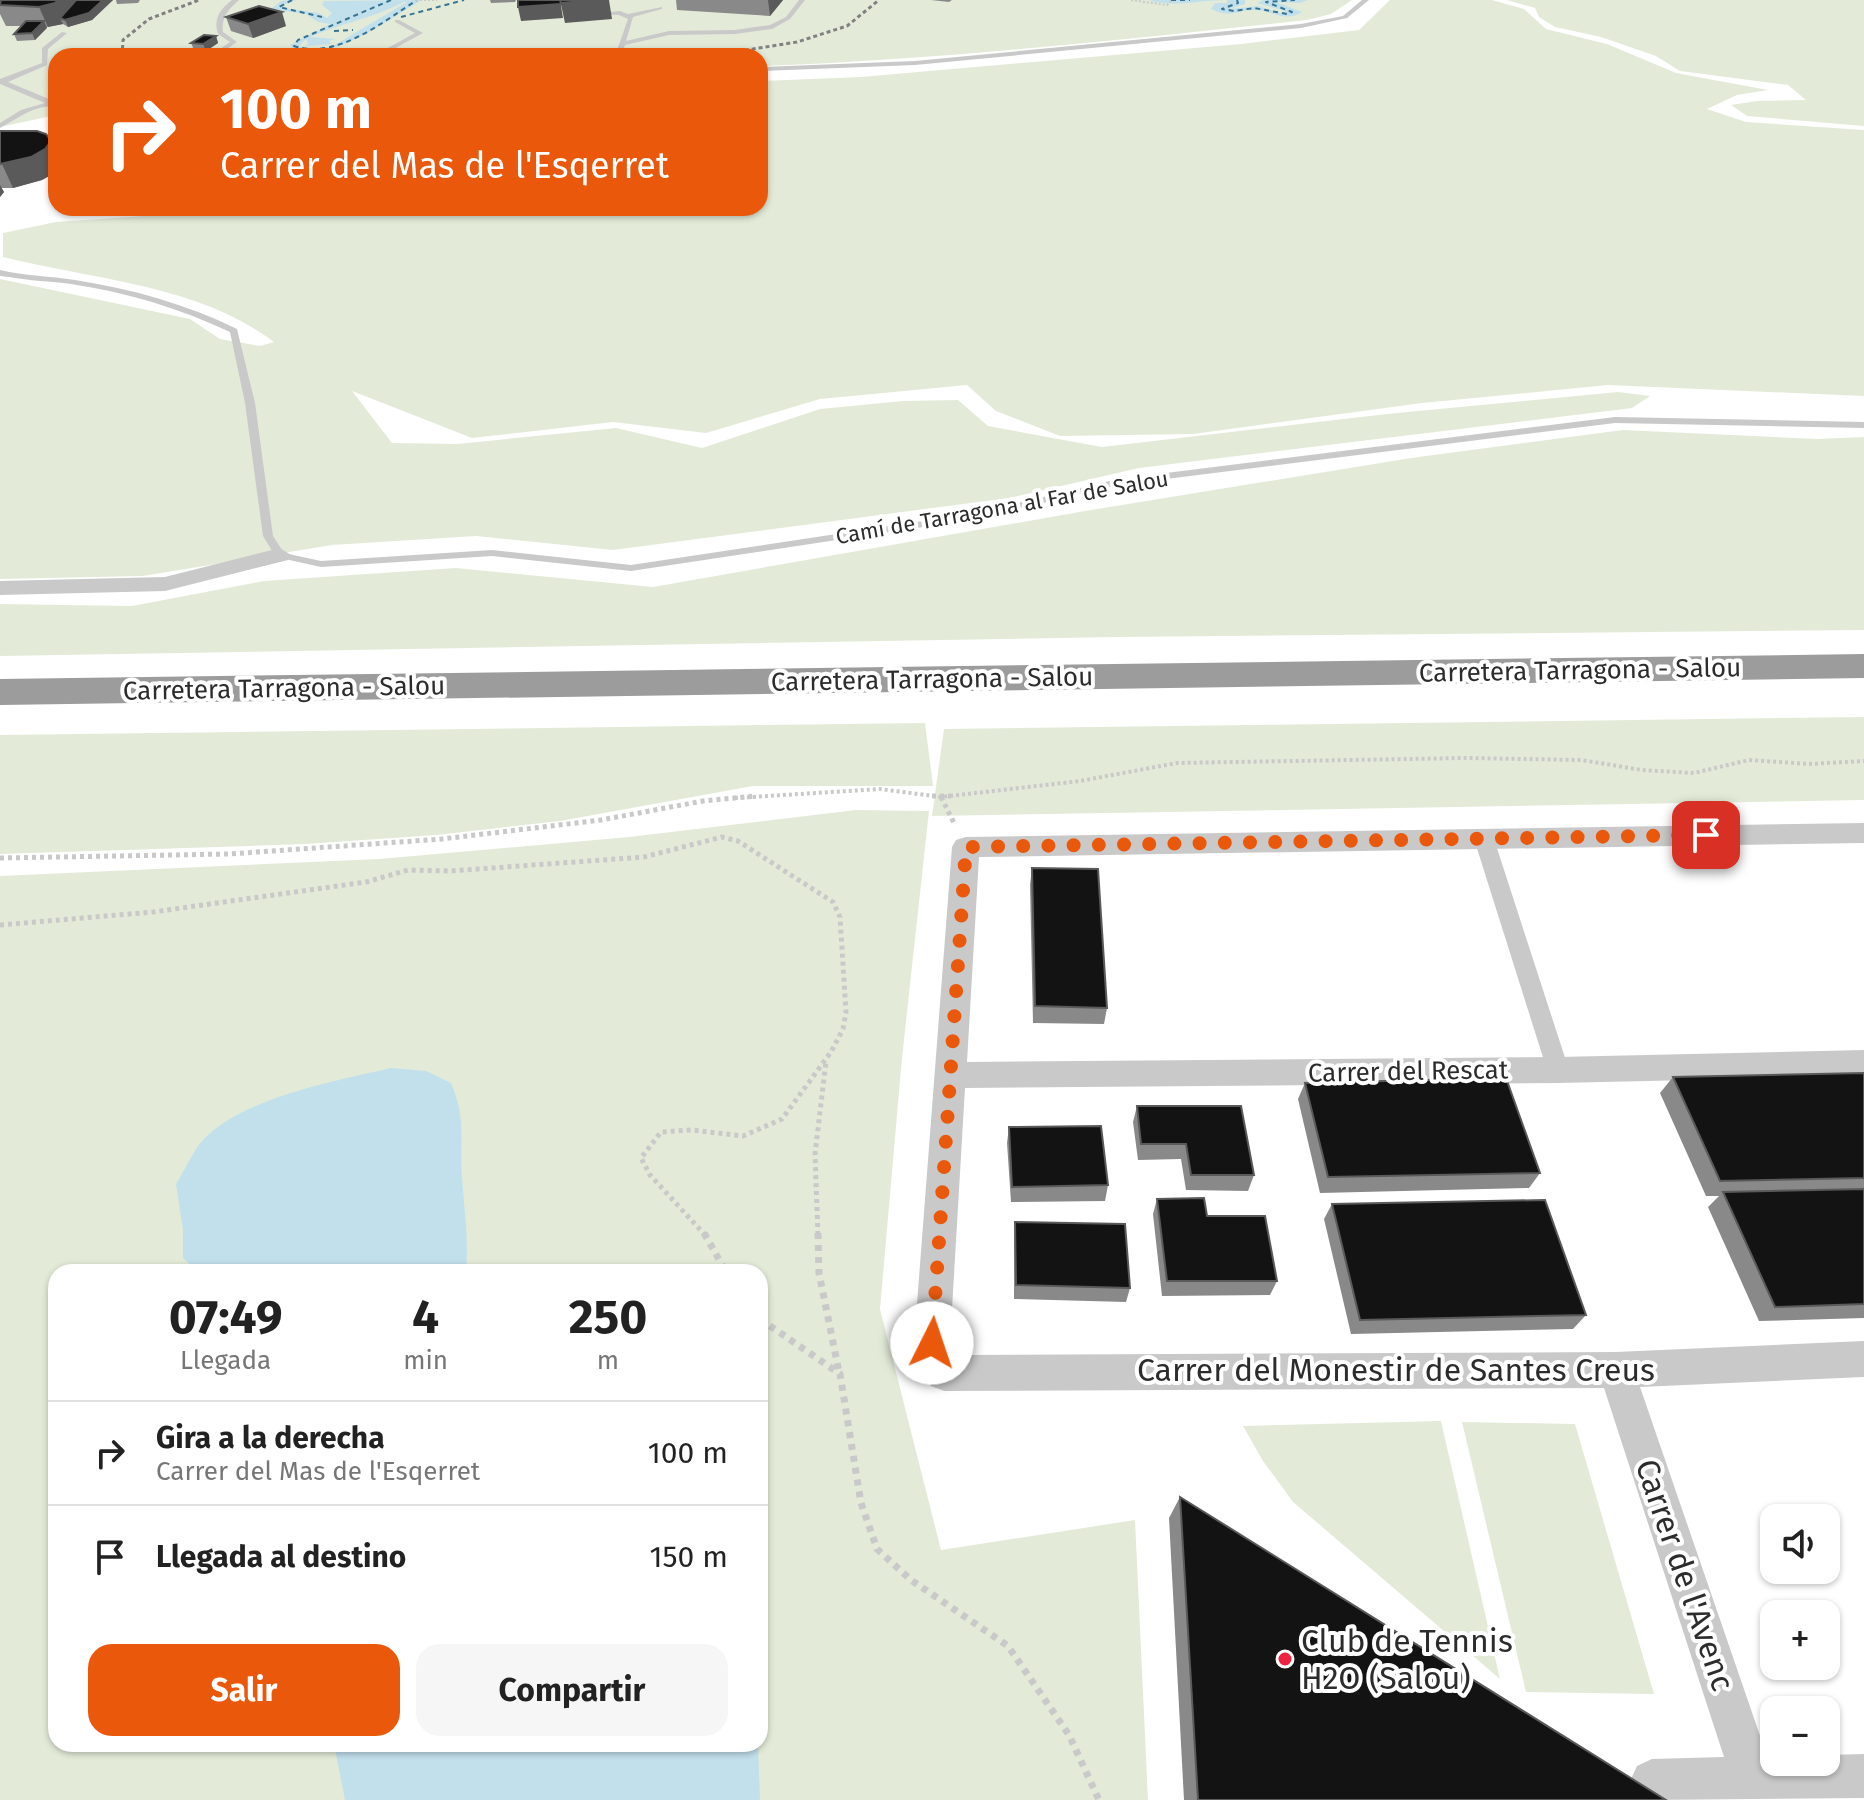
<!DOCTYPE html>
<html lang="es">
<head>
<meta charset="utf-8">
<style>
  :root { --surface:#fff; --page:#f6f6f6; --text:#222; --muted:#767676; --line:#e0e0e0; --accent:#ea580c }
  body { margin:0; font-family:"Fira Sans",sans-serif; background:var(--page); color:var(--text); height:100vh; display:flex; flex-direction:column; font-size:30px; white-space:nowrap }
  * { box-sizing:border-box; margin:0 }
  p { font-size:26px; color:var(--muted) }
  .icon { flex:none; width:44px; height:44px; fill:none; stroke:currentColor; stroke-width:2; stroke-linecap:round; stroke-linejoin:round }
  .map { position:relative; flex:1; overflow:hidden }
  .sheet { position:absolute; left:48px; top:1264px; width:720px; height:488px; display:flex; flex-direction:column; background:var(--surface); border-radius:24px; box-shadow:0 2px 6px #0004 }
  .sheet>* { flex:none }
  .top-card { position:absolute; left:48px; top:48px; width:720px; height:168px; border-radius:24px; box-shadow:0 2px 6px #0004; background:#ea580c; color:#fff; overflow:hidden }
  .tools { position:absolute; left:1760px; top:1504px; display:grid; gap:16px }
  .tools a { display:grid; place-items:center; width:80px; height:80px; border-radius:16px; background:var(--surface); box-shadow:0 2px 6px #0004; font-size:40px }
  .pin { position:absolute; display:grid; place-items:center; width:68px; height:68px; color:#fff; margin:-34px; border-radius:16px; box-shadow:0 4px 12px #0006 }
  .me { position:absolute; width:88px; margin:-44px; rotate:4deg; stroke-linejoin:round; filter:drop-shadow(0 0 6px #0008) }
  .turn { display:flex; align-items:center; gap:28px; height:168px; padding:0 40px; font-size:36px }
  .turn .icon { width:104px; height:104px; stroke-width:2.5 }
  .turn b { display:block; font-size:56px; line-height:68px }
  .eta { display:flex; justify-content:space-evenly; align-items:center; height:136px; text-align:center }
  .eta b { font-size:48px; font-weight:700; line-height:56px }
  .primary-button { display:flex; gap:16px; margin-top:auto; padding:16px 40px }
  .primary-button a { flex:1; height:92px; border-radius:24px; background:var(--accent); color:#fff; font-size:32px; font-weight:700; line-height:92px; text-align:center }
  .primary-button a+a { background:var(--page); color:var(--text) }
  ul { padding:0; list-style:none }
  li { display:flex; align-items:center; gap:24px; height:104px; padding:0 40px; border-top:2px solid var(--line) }
  li div { flex:1 }
  li b { display:block; font-size:30px }
  li em { font-style:normal }
  .map>svg:first-child { display:block }
  .green { fill:#e3ebd8; fill-rule:evenodd }
  .water { fill:#c2dfec; fill-rule:evenodd }
  .lines { fill:none; stroke-linecap:round; stroke-linejoin:round }
  .ferry { stroke:#367492; stroke-width:2; stroke-dasharray:5 4; stroke-linecap:butt }
  .path-far3 { stroke:#c9c9c9; stroke-width:2; stroke-dasharray:2 2; stroke-linecap:butt }
  .path-far2 { stroke:#c9c9c9; stroke-width:4; stroke-dasharray:3 3; stroke-linecap:butt }
  .path-far1 { stroke:#c9c9c9; stroke-width:5; stroke-dasharray:4 4; stroke-linecap:butt }
  .path { stroke:#c9c9c9; stroke-width:7; stroke-dasharray:6 6; stroke-linecap:butt }
  .service { fill:#c9c9c9; fill-rule:evenodd }
  .pedestrian { fill:#c9c9c9; fill-rule:evenodd }
  .minor { fill:#c9c9c9; fill-rule:evenodd }
  .trunk { fill:#9c9c9c; fill-rule:evenodd }
  .rail { stroke:#818181; stroke-width:3; stroke-dasharray:4 3; stroke-linecap:butt }
  .wall { fill:#898989 }
  .shaded-wall { fill:#5a5a5a }
  .building { fill:#131313; stroke:#5a5a5a; stroke-width:2 }
  .route { stroke:#ea580c; stroke-width:14; stroke-dasharray:0 25.2 }
  .poi-dot { fill:#ef223f; stroke:#fff; stroke-width:3 }
  .labels { text-anchor:middle; stroke-width:8; stroke-linejoin:round; paint-order:stroke }
  .far-street-label { font-size:22px; fill:#2c2c2c; stroke:#fff }
  .street-label { font-size:26px; fill:#2c2c2c; stroke:#fff }
  .near-street-label { font-size:32px; fill:#2c2c2c; stroke:#fff }
  .near-poi-label { font-size:32px; fill:#2c2c2c; stroke:#fff; text-anchor:start }
</style>
</head>
<body>
<div class="map">
<svg width="1864" height="1800" viewBox="0 0 1864 1800">
  <rect width="100%" height="100%" fill="#fff"/>
  <!-- green -->
  <path class="green" d="M0 0H1352L1331 14 1307 20C1125 39 943 60 760 66V56H56V115L0 127Z
    M1390 0H1492L1524 9 1546 29 1607 44 1676 73 1768 90 1737 95 1707 109 1746 122 1864 130V396L1608 385 1422 403 1193 434 1060 436 996 411 967 385 820 399 706 433 613 422 472 438 352 391 392 443 457 444 616 428 702 448 820 409 903 401 958 400 988 426 1102 447 1387 414 1618 392 1650 396 1632 408 1139 468 1009 498 613 550 476 536 332 545 143 576 0 579V279L190 319 220 339 260 346 274 342C197 284 94 280 3 257V233L56 222 188 213 218 208H760V81L861 77 1241 44 1359 30Z
    M1507 0H1864V126L1747 116 1731 105 1757 101 1806 100 1788 85 1680 71 1656 56 1601 37 1555 27 1539 17 1535 8Z
    M1623 430 1817 439 1864 437V630L1117 637 0 656V604L132 606 264 581 456 568 653 587 1085 511 1411 458Z
    M1864 717V800L932 816 944 729Z
    M925 723 933 786H753L560 821 436 835 306 844 0 854V735Z
    M856 810 929 811 902 1058 880 1309 941 1550 1135 1520 1148 1800H0V876L379 859 629 837ZM56 1272H760V1744H56Z
    M1441 1421 1500 1679 1293 1502 1263 1461 1243 1426Z
    M1462 1422 1575 1424 1654 1694 1526 1692Z"/>
  <!-- water -->
  <path class="water" d="M297 0 283 5V8L319 13 327 18 332 13 322 5 324 1 422 0C384 21 341 58 295 51L290 45 330 24 318 22 306 14 271 9 281 1ZM404 2H407L333 46 320 49 298 47 306 39 308 44 305 46 332 44 329 41 336 39 310 37C341 23 374 18 404 2Z
    M1149 0H1245V4L1229 9 1258 6 1283 14 1285 11 1257 3 1263 0H1308L1300 3 1276 2 1302 12C1286 23 1273 11 1257 10 1237 9 1232 19 1211 9L1215 3H1227V0C1201 0 1171 8 1149 0Z
    M391 1068 426 1071 451 1083C467 1120 459 1139 462 1177 464 1209 469 1239 466 1272H198L183 1258V1230L176 1184C185 1170 192 1153 202 1141 241 1098 335 1081 391 1068Z
    M334 1744H758L760 1800H345Z"/>
  <g class="lines">
    <!-- ferry -->
    <path class="ferry" d="M292 0 279 7 322 17
      M391 0 298 40 294 46C336 60 383 22 417 0
      M1171 0H1190
      M1237 0 1238 3 1222 9 1234 11 1254 8 1287 14 1292 12 1266 2 1295 0
      M401 17 464 0
      M334 31 353 30"/>
    <!-- path-far3 -->
    <path class="path-far3" d="M416 0H437
      M1131 0 1167 5 1172 0"/>
    <!-- path-far2 -->
    <path class="path-far2" d="M735 798 880 789 941 797 1080 781 1177 763 1466 758 1581 760 1642 770 1694 773 1749 760 1809 764 1864 761"/>
    <!-- path-far1 -->
    <path class="path-far1" d="M932 796H951
      M941 797 955 825
      M0 858 229 854 442 839 601 820 703 801 755 796
      M0 925 153 912 366 882 408 870 450 871 644 857 722 837 738 841 833 902 840 917 846 1012 843 1029 831 1052 782 1119 743 1136 692 1130 661 1132 641 1158 650 1175 705 1235
      M818 1235 815 1154 826 1061"/>
    <!-- path -->
    <path class="path" d="M704 1233 726 1272
      M818 1233 819 1273 839 1372
      M760 1319 840 1374 861 1503 877 1549 911 1580 1008 1646 1069 1735 1099 1800"/>
    <!-- service -->
    <path class="service" d="M232 0H239C228 10 221 17 223 32L237 42 217 56H210L230 42 218 34C213 19 220 9 232 0Z
      M799 0H805L790 19 772 29 735 34 669 35 625 45 621 56H615L628 19 619 15 590 14 620 11 628 14 662 7V9L633 17 626 41 669 31 735 30 770 25 786 17Z
      M1362 0H1369L1347 18 1301 28 915 65 760 71V67L915 61 1301 24 1343 16Z
      M395 20H399L423 33 390 51 362 56 386 49 415 33 395 22Z
      M62 32 67 33 48 49 47 65 8 82 56 102V107C35 104 18 119 0 128V123L21 110 45 103 0 84V79L42 63V48Z
      M0 270C25 276 50 276 75 280 132 289 186 304 237 329L255 403 273 536 284 553 321 561 492 550 631 565 976 513 1118 479 1615 417 1864 422V428L1615 423 1118 485 976 519 631 571 492 556 321 567 276 557 263 536 245 403 230 332C179 308 126 292 71 284 50 281 30 281 9 277L0 276Z"/>
    <!-- pedestrian -->
    <path class="pedestrian" d="M1484 832 1494 839 1569 1070 1566 1077 1558 1079 1550 1077 1547 1070 1474 839Z"/>
    <!-- minor -->
    <path class="minor" d="M280 548 291 555 288 560 165 591 0 595V581L165 577Z
      M1864 823V843L979 857 967 1062 1558 1057 1864 1050V1076L1558 1083 965 1088 950 1343 955 1355 1616 1352 1864 1341V1377L1640 1387 1767 1756H1774V1762H1826V1755L1864 1754V1798L1645 1800 1637 1796 1630 1781 1637 1766 1652 1759 1724 1757 1604 1388 944 1391 931 1386 914 1343 952 847 956 840 966 837Z"/>
    <!-- trunk -->
    <path class="trunk" d="M1864 654V678L0 705V679Z"/>
    <!-- rail -->
    <path class="rail" d="M122 56 123 40 149 19 199 0
      M416 56H664L734 52 797 42 847 26 879 0"/>
  </g>
  <!-- wall -->
  <path class="wall" d="M0 0H113L92 20 68 27 63 24 47 27 35 40 17 41 14 34 21 26H6L0 14Z
    M116 0H140L138 3 117 4Z
    M490 0H516L515 2 491 3Z
    M676 0H783L770 16 677 10Z
    M931 0H952L949 2Z
    M226 17 286 26 253 38 231 31Z
    M216 36 218 43 206 51 194 50 191 43Z
    M0 131 56 151V172L42 180 13 188H1L4 192 0 197Z
    M1032 868 1107 1008 1104 1024 1033 1023 1030 885Z
    M1864 1073V1318L1759 1321 1708 1207 1719 1196H1706L1660 1093 1673 1077Z
    M1305 1083 1540 1173 1529 1188 1320 1193 1298 1099Z
    M1137 1106 1254 1175 1248 1191 1186 1190 1181 1159 1138 1160 1133 1122Z
    M1009 1127 1108 1185 1105 1201 1011 1202 1007 1143Z
    M1157 1199 1207 1216 1277 1281 1270 1295 1162 1296 1153 1214Z
    M1332 1204 1586 1315 1573 1329 1351 1334 1324 1219Z
    M1015 1222 1130 1288 1126 1302 1014 1299V1237Z
    M1180 1497 1666 1800H1184L1169 1518Z"/>
  <!-- shaded-wall -->
  <path class="shaded-wall" d="M58 0H113L92 20 68 27 65 20 60 18 63 24 48 27 39 7Z
    M560 0 563 18 521 21 518 7Z
    M560 0H609L612 19 565 23Z
    M768 0H783L770 16Z
    M282 12 286 26 253 38 248 24Z
    M44 21 47 28 35 40 32 33Z
    M216 36 218 43 206 51 203 44Z
    M51 141 56 151V172L42 180 13 188 2 164Z
    M0 185 4 192 0 197Z"/>
  <!-- building -->
  <path class="building" d="M1 0H58L55 3 39 7 0 5Z
    M76 0H103L89 13 65 20 60 18Z
    M518 0H560L561 4 518 7Z
    M560 0H594L561 3Z
    M259 6 282 12 248 24 226 17Z
    M26 21H44L32 33 14 34Z
    M204 35 216 36 203 44 191 43Z
    M0 131H37L46 134 51 141 45 149 31 157 0 164Z
    M1032 868 1098 869 1107 1008 1035 1006Z
    M1864 1073V1178L1720 1181 1673 1077Z
    M1506 1078 1540 1173 1328 1177 1305 1083Z
    M1137 1106H1241L1254 1175H1191L1186 1144H1141Z
    M1101 1126 1108 1185 1012 1187 1009 1127Z
    M1864 1189V1304L1775 1307 1723 1192Z
    M1204 1198 1207 1216H1265L1277 1281H1167L1157 1199Z
    M1545 1200 1586 1315 1360 1320 1332 1204Z
    M1015 1222 1125 1224 1130 1288 1016 1285Z
    M1180 1497 1666 1800H1198Z"/>
  <g class="lines">
    <!-- route -->
    <path class="route" d="M932 1343 966 847 1706 835"/>
  </g>
  <!-- markers -->
  <circle class="poi-dot" cx="1285" cy="1659" r="8"/>
  <g class="labels">
    <!-- far-street labels -->
    <g class="far-street-label">
      <text transform="translate(1002 507) rotate(-10)" y="8">Camí de Tarragona al Far de Salou</text>
    </g>
    <!-- street labels -->
    <g class="street-label">
      <text transform="translate(1580 670) rotate(-1)" y="9">Carretera Tarragona - Salou</text>
      <text transform="translate(932 679) rotate(-1)" y="9">Carretera Tarragona - Salou</text>
      <text transform="translate(284 688) rotate(-1)" y="9">Carretera Tarragona - Salou</text>
      <text transform="translate(1408 1071) rotate(-1)" y="9">Carrer del Rescat</text>
    </g>
    <!-- near-street labels -->
    <g class="near-street-label">
      <text x="1396" y="1381">Carrer del Monestir de Santes Creus</text>
      <text transform="translate(1685 1575) rotate(71)" y="11">Carrer de l'Avenc</text>
    </g>
    <!-- near-poi labels -->
    <g class="near-poi-label">
      <text x="1301" y="1652">Club de Tennis<tspan x="1301" dy="37">H2O (Salou)</tspan></text>
    </g>
  </g>
</svg>
<div class="tools">
<a><svg class="icon" aria-label="sound" viewBox="0 0 24 24"><path d="M4 9h4l5-4v14l-5-4H4zM17 9q2 3 0 6"/></svg></a>
<a>+</a>
<a>−</a>
</div>
<div class="pin" style="left:1706px;top:835px;background:#d93025"><svg class="icon" aria-label="arrive" viewBox="0 0 24 24"><path d="M6 21V4h12l-3 4 3 4H6"/></svg></div>
<svg class="me" style="left:932px;top:1343px" viewBox="-20 -20 40 40"><circle r="19" fill="#fff"/><path d="M0-13L10 11 0 6-10 11z" fill="#ea580c"/></svg>
<div class="top-card">
<div class="turn"><svg class="icon" aria-label="right" viewBox="0 0 24 24"><path d="M7 20v-9h11M14 6l5 5-5 5"/></svg><div><b>100 m</b>Carrer del Mas de l'Esqerret</div></div>
</div>
<section class="sheet">
<div class="eta">
<div><b>07:49</b><p>Llegada</p></div>
<div><b>4</b><p>min</p></div>
<div><b>250</b><p>m</p></div>
</div>
<ul>
<li><svg class="icon" aria-label="right" viewBox="0 0 24 24"><path d="M7 20v-9h11M14 6l5 5-5 5"/></svg><div><b>Gira a la derecha</b><p>Carrer del Mas de l'Esqerret</p></div><em>100 m</em></li>
<li><svg class="icon" aria-label="arrive" viewBox="0 0 24 24"><path d="M6 21V4h12l-3 4 3 4H6"/></svg><div><b>Llegada al destino</b></div><em>150 m</em></li>
</ul>
<div class="primary-button"><a>Salir</a><a>Compartir</a></div>
</section>
</div>
</body>
</html>
